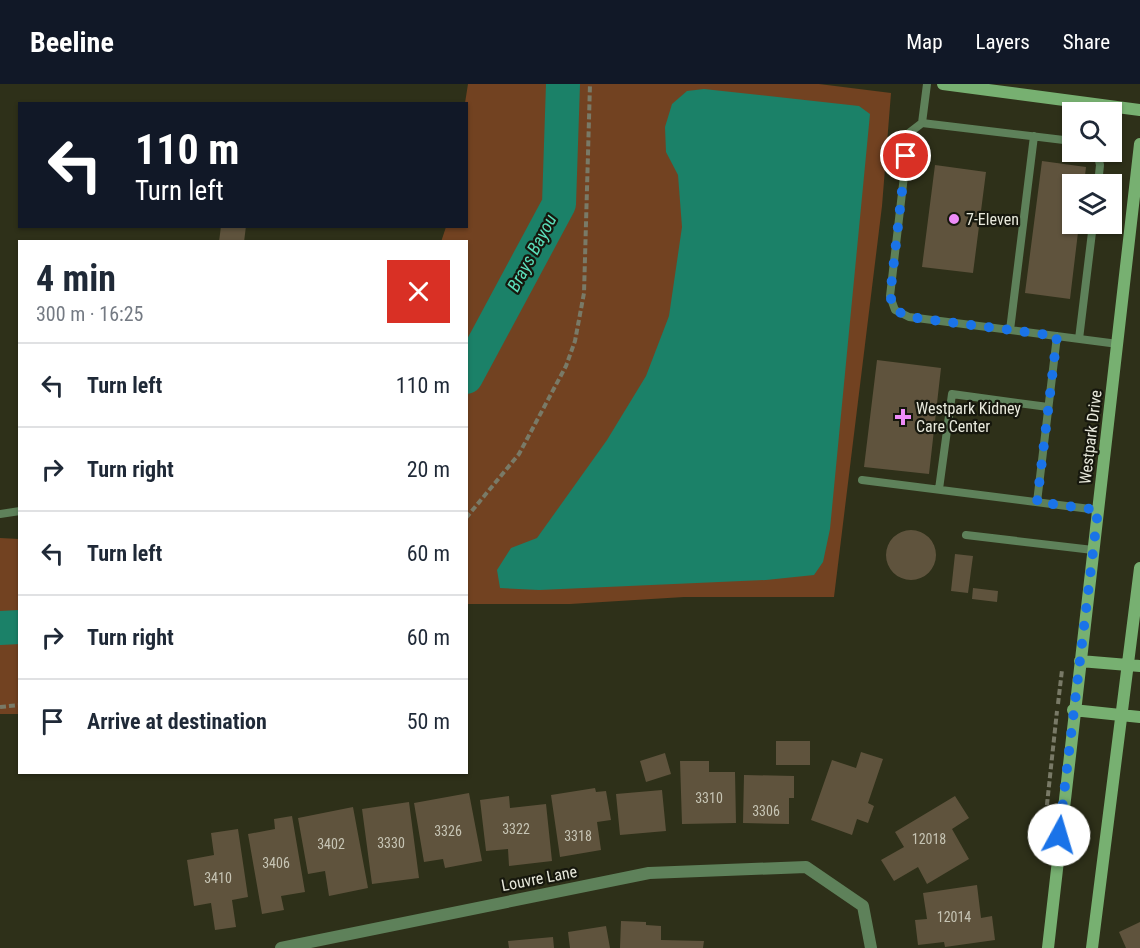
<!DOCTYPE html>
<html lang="en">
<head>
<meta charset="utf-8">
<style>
  :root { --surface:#fff; --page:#f2f2f3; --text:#1f2937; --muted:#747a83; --line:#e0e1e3; --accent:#111827 }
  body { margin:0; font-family:"Roboto Condensed",sans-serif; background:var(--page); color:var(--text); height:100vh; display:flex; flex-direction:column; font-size:22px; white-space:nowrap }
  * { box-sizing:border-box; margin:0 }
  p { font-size:20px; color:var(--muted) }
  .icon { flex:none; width:33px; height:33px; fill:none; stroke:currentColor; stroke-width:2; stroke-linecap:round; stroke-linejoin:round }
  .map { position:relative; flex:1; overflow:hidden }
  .details { position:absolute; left:18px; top:156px; width:450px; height:534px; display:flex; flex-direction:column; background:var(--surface); border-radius:0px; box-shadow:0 2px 4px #0004 }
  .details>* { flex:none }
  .top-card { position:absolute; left:18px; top:18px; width:450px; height:126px; border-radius:0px; box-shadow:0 2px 4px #0004; background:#111827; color:#fff; overflow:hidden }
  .controls { position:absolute; left:1062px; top:18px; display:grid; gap:12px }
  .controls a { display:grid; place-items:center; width:60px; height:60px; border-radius:0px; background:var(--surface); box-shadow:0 2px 4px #0004; font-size:30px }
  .pin { position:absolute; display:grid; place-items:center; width:51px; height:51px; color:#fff; margin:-26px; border:3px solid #fff; border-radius:50%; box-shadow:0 2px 6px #0007 }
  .me { position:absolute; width:66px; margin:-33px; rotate:6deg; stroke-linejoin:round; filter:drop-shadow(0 0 4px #0008) }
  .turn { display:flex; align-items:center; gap:21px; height:126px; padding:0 18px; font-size:27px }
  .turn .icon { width:78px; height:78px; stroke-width:2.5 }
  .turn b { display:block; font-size:42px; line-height:51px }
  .round { display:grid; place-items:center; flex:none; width:63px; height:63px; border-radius:0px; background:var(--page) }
  .summary { display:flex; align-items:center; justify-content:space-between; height:102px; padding:0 18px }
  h1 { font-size:36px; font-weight:700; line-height:45px }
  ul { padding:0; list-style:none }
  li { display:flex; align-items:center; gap:18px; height:84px; padding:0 18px; border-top:2px solid var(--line) }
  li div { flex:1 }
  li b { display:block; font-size:22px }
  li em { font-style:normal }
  header { display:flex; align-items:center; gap:36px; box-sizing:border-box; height:84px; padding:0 30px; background:var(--accent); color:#fff }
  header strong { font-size:28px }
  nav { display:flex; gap:33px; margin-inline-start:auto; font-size:21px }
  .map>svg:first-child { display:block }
  .green { fill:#724221 }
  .water { fill:#1b8168 }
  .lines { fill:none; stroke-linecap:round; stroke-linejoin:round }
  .river { stroke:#1b8168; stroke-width:34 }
  .building { fill:#5f533d }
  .path { stroke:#797a67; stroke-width:4; stroke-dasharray:6 3; stroke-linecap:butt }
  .service { stroke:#5e815a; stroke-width:8 }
  .minor { stroke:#5e815a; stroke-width:12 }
  .secondary { stroke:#77b071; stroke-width:12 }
  .route { stroke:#1a73e8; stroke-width:10; stroke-dasharray:0 18 }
  .poi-dot { fill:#ee8cf8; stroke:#16170d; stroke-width:2 }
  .labels { text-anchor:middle; stroke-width:4.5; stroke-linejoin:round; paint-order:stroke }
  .number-label { font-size:14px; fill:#c6c4b4 }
  .poi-label { font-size:16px; fill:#e8e9dc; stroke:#16170d; text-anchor:start }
  .street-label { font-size:16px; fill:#e8e9dc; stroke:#16170d }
  .water-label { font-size:18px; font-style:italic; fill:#5bdeba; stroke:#16170d }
</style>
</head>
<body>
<header>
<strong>Beeline</strong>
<nav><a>Map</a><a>Layers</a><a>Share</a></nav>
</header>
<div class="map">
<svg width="1140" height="864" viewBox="0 0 1140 864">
  <rect width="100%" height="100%" fill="#2e3019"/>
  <!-- green -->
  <path class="green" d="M468 0H819L891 9 882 122 834 513H684L570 520H467L466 158H441L446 143 466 142 465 19Z
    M0 454 19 455V630H0Z"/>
  <!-- water -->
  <path class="water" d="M704 5 859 22 870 30 830 445 823 478 814 491 766 496 539 506 500 504 497 486 511 464 537 454 607 356 646 292 669 232 682 143 678 91 666 68 665 43 672 20 687 7Z"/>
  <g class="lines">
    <!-- river -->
    <path class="river" d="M466 293 559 120 563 0
      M0 544 20 543"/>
  </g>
  <!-- building -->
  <path class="building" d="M1042 77 1086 83 1084 100H1072V140H1079L1070 215 1025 209Z
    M935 81 986 88 973 189 922 183Z
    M221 142H246L244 158H219Z
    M877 276 941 284 929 390 864 383Z
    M886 471a25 25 0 1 1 50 0a25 25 0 1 1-50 0Z
    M955 470 973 472 968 509 951 507Z
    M973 504 998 507 997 518 972 515Z
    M776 657H810V681H776Z
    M861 668 883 675 868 719 874 722 868 739 857 735 852 751 811 736 832 676 856 684Z
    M665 669 671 690 646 698 640 677Z
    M680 677H709V688H735L736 739 682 740Z
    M744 691 794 692V714H789V740L743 739Z
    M595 704 596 708 606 707 611 736 597 738 601 766 560 773 551 711Z
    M662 706 666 747 620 751 616 710Z
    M469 709 482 777 445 784 443 775 424 778 414 719Z
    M509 712 510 724 546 720 552 777 509 782 508 765 486 767 480 716Z
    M955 712 969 734 952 745 969 775 927 800 918 783 894 797 881 776 904 763 895 748Z
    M409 718 419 794 372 800 362 725Z
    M353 723 368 804 329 812 325 787 308 790 298 734Z
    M292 732 305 808 281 812 284 826 262 830 248 750 275 745 274 735Z
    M238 745 248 813 232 816 236 843 215 846 211 819 194 822 187 776 214 771 211 749Z
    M977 801 981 834 992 832 995 856 945 863 944 858 918 861 915 836 927 835 923 809Z
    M621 837 646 838V841L661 842V856L704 857 703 864H620Z
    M1140 838V864H1126L1119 848Z
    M606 842 610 864H570L568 848Z
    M553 853 554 864H509L508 857Z"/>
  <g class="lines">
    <!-- path -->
    <path class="path" d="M466 434 519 370 566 282 575 257 584 209 590 0
      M1058 620 1062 586
      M0 623 20 621
      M1045 739 1057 627"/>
    <!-- service -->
    <path class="service" d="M927 0 922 39 909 49 890 212 895 226 909 233 1118 260
      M922 39 1072 57
      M1097 68 1100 81 1098 100
      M1010 246 1034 52
      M1079 255 1093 140
      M862 396 1098 426
      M939 405 952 310 1048 323
      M1037 418 1057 252
      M0 430 20 427
      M966 451 1093 466"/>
    <!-- minor -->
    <path class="minor" d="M281 864 649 789 806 783 863 822 871 864"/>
    <!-- secondary -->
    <path class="secondary" d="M943 0 1140 26
      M1080 577 1140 582
      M1073 626 1140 633
      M1048 864 1140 60
      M1092 864 1140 484"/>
  </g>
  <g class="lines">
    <!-- route -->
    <path class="route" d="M906 72 890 212 895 226 909 233 1057 252 1037 418 1098 426 1059 751"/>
  </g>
  <!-- markers -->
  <g class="poi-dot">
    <circle cx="954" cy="135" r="6"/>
    <path d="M900 324h6v6h6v6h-6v6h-6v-6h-6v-6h6z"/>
  </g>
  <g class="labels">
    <!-- number labels -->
    <g class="number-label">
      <text x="709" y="719">3310</text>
      <text x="766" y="732">3306</text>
      <text x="516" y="750">3322</text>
      <text x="448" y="752">3326</text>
      <text x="578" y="757">3318</text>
      <text x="929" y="760">12018</text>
      <text x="391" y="764">3330</text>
      <text x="331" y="765">3402</text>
      <text x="276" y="784">3406</text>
      <text x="218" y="799">3410</text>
      <text x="954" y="838">12014</text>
    </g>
    <!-- poi labels -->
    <g class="poi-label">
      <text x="966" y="141">7-Eleven</text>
      <text x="916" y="330">Westpark Kidney<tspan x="916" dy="18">Care Center</tspan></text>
    </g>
    <!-- street labels -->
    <g class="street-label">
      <text transform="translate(1090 353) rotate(-83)" y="6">Westpark Drive</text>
      <text transform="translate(539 794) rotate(-11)" y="6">Louvre Lane</text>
    </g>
    <!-- water labels -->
    <g class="water-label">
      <text transform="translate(532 169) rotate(-62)" y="6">Brays Bayou</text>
    </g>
  </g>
</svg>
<div class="controls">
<a><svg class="icon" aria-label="search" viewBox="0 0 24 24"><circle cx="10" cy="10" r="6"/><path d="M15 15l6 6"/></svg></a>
<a><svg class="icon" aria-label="layers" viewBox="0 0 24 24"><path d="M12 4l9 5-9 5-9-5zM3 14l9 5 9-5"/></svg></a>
</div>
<div class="pin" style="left:906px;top:72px;background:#d93025"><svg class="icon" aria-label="arrive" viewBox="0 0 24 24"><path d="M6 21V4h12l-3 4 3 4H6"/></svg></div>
<svg class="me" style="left:1059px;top:751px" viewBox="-20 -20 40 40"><circle r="19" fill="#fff"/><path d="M0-13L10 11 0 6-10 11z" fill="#1a73e8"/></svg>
<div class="top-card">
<div class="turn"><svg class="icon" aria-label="left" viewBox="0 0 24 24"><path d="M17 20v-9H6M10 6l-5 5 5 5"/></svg><div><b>110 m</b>Turn left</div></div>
</div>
<section class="details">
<div class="summary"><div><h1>4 min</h1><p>300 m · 16:25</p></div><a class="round" style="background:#d93025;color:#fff"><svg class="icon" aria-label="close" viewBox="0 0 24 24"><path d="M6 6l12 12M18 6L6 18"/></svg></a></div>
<ul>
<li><svg class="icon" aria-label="left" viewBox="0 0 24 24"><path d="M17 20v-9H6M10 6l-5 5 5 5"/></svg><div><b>Turn left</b></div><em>110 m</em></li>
<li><svg class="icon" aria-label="right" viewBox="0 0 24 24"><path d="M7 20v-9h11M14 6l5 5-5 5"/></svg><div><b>Turn right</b></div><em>20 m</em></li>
<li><svg class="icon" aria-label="left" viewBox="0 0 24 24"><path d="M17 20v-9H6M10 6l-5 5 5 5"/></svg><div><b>Turn left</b></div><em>60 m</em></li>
<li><svg class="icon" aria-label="right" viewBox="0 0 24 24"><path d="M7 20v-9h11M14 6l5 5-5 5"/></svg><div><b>Turn right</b></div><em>60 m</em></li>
<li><svg class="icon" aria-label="arrive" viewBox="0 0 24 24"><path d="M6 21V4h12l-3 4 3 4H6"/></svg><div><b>Arrive at destination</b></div><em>50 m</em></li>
</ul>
</section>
</div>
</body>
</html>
